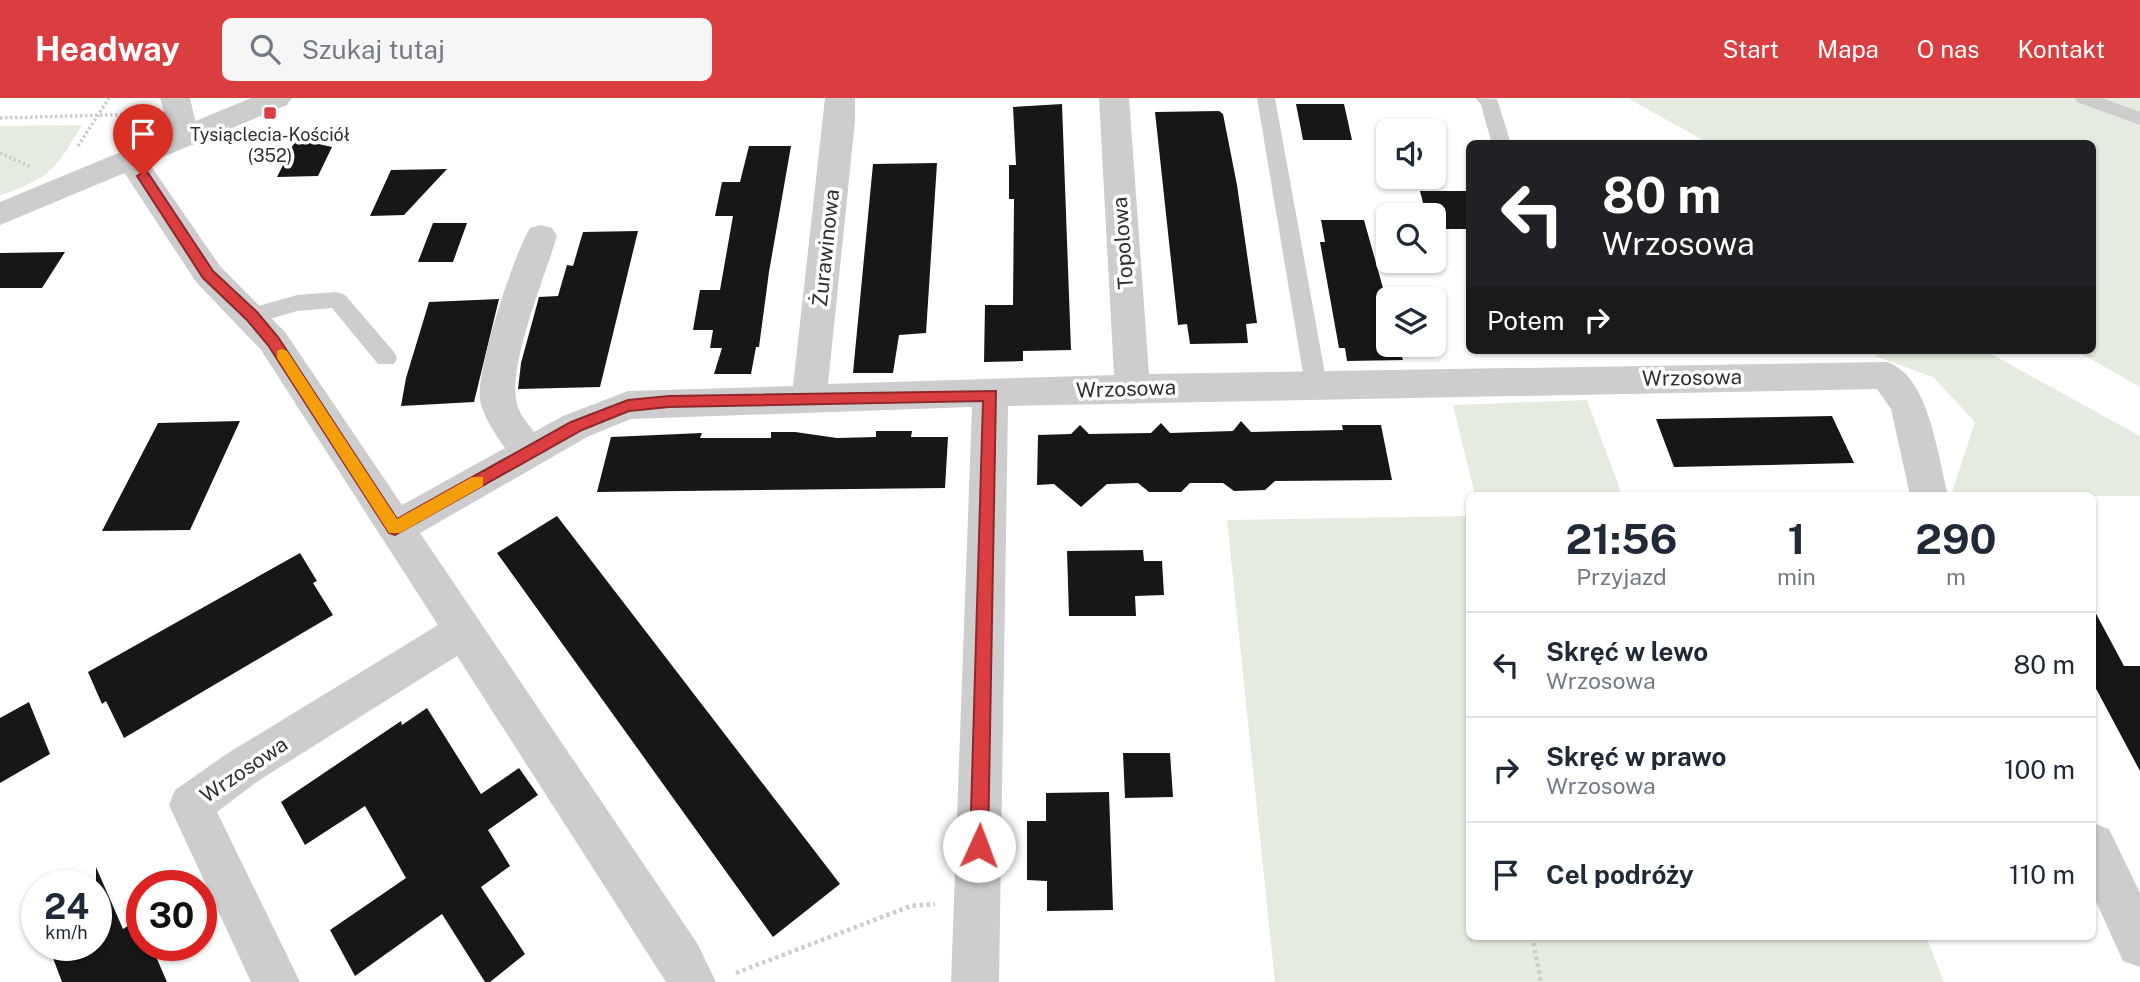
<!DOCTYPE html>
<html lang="pl">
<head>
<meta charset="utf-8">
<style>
  :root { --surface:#fff; --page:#f6f6f7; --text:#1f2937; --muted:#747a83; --line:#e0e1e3; --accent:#db3e40 }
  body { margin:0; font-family:"Public Sans",sans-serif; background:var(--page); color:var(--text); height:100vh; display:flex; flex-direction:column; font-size:26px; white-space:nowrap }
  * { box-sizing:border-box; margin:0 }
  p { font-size:23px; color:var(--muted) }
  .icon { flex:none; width:38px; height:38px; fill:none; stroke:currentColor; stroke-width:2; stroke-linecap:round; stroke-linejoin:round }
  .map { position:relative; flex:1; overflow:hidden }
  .details { position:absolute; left:1466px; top:394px; width:630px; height:448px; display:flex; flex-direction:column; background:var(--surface); border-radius:10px; box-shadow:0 2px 5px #0004 }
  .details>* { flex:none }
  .guide { position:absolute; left:1466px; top:42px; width:630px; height:214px; border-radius:10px; box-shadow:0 2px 5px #0004; background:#202124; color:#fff; overflow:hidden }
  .fabs { position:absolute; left:1376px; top:21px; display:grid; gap:14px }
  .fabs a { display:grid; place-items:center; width:70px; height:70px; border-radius:10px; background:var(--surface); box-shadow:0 2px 5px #0004; font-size:35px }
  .speed { position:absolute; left:21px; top:772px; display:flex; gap:14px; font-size:35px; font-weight:700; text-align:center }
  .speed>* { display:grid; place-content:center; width:91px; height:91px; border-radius:50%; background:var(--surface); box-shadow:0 2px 5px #0004; line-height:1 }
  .speed small { font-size:18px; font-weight:400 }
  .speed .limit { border:10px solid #d22; background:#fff; color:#111 }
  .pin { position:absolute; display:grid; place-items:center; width:60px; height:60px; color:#fff; margin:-72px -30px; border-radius:50% 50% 50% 0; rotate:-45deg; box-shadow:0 0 7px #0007 }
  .pin .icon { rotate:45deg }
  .me { position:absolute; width:77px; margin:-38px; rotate:2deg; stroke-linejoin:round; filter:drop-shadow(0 0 5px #0008) }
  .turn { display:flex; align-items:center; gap:24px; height:147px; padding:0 21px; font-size:32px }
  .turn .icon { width:91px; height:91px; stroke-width:2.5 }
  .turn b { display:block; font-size:49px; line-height:60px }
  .then { display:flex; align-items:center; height:66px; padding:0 21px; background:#0003; gap:14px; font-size:26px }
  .eta { display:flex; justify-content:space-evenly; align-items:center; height:119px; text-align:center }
  .eta b { font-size:42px; font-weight:700; line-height:49px }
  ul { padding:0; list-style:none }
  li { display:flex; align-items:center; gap:21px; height:105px; padding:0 21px; border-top:2px solid var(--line) }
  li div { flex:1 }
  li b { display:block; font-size:26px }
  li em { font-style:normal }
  header { display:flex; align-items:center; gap:42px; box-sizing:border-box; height:98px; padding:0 35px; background:var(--accent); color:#fff }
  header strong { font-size:33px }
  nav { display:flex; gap:38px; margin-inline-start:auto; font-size:24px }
  .search { width:490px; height:63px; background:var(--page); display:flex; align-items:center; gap:18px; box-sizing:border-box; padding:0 24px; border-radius:10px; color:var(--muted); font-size:26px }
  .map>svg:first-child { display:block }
  .green { fill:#e5ecdf }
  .building { fill:#171717 }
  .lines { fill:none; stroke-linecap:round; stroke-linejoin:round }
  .path-far1 { stroke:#cdcdcd; stroke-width:3.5; stroke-dasharray:2.5 2.5; stroke-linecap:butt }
  .path { stroke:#cdcdcd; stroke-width:4.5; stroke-dasharray:3.5 3.5; stroke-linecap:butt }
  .service { fill:#cdcdcd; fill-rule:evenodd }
  .minor { fill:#cdcdcd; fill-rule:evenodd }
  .tertiary { fill:#cdcdcd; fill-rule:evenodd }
  .route { fill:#db3e40; stroke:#8e282a; stroke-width:2 }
  .slow { fill:#f59e0b }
  .poi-dot { fill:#db3e40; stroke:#fff; stroke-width:2.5 }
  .labels { text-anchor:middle; stroke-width:7; stroke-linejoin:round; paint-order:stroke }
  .far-poi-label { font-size:18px; fill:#303030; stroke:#fff }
  .street-label { font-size:21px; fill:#303030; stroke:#fff }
</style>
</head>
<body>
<header>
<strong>Headway</strong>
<div class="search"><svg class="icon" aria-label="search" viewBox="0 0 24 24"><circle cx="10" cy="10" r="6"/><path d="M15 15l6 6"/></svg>Szukaj tutaj</div>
<nav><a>Start</a><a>Mapa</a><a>O nas</a><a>Kontakt</a></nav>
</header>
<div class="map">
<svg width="2140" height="884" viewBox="0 0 2140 884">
  <rect width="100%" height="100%" fill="#fff"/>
  <!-- green -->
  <path class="green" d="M1627 0H2140V289L2075 252H2093V46L1708 45Z
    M82 27C52 76 53 77 0 98V28Z
    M1873 252H1984L2140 338V398L1951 397 1975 324 1933 279 1877 259Z
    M1587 302 1622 397H1475L1453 307Z
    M1470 418V838H1926L1944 884H1275L1227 422Z"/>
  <!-- building -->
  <path class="building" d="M1062 6 1071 252 1023 253V263L984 264 985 207H1013L1014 101H1009V67H1016L1013 9Z
    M1296 6H1344L1352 42H1303Z
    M1219 13 1223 16 1237 87 1257 225 1246 226 1248 245 1190 246 1187 226 1178 227 1155 14Z
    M296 41 332 49 318 78 277 79Z
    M749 48H791L769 174 759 249H756L751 276H714L722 250H710L713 232H693L700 192H720L733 118H715L722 84H740Z
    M937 65 926 235 899 237 893 275H853L873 66Z
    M447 71 404 117 370 118 391 72Z
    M1420 93H1470V131H1433V117H1426Z
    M1321 122H1364L1388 208V247H1398L1403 262 1347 263 1345 250H1339L1320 144H1325Z
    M433 125H467L453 164H418Z
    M638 133 600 289 518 291 521 265 539 199 558 198 567 167 573 168 583 134Z
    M65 154 42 190H0V155Z
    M499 201 474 304 401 308 406 280 429 204Z
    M1832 318 1854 365 1674 369 1656 321Z
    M240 323 190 432 102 433 158 325Z
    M1241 323 1251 334 1343 332 1342 327H1381L1392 382 1275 383 1265 392 1234 393 1223 385H1190L1181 394H1149L1138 385 1107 386 1081 409 1054 386 1037 387 1038 337 1071 336 1080 327 1089 336 1151 335 1161 325 1170 335 1233 333Z
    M876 333H912L911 339H948L945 390 597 394 611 339 702 335 700 340H771V334H795L837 340 876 339Z
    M557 418 840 786 773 839 497 455Z
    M1143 452 1144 463H1162L1164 497 1135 498 1136 518H1069L1067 453Z
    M300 455 317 483 313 485 333 517 124 640 106 603 102 606 88 574Z
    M2093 510 2124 568H2140V673L2093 585Z
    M29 604 50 656 0 685V620Z
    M427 610 481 696 519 670 538 697 488 732 510 768 481 789 525 856 490 884H485L442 816 355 878 330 832 406 780 365 708 305 747 281 704 401 623 402 627Z
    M1123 655H1170L1173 699 1125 700Z
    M1109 694 1113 812 1047 813V783L1027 782V723H1046V695Z
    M96 769 123 831 139 821 142 847H151L167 884H62L48 847H96Z"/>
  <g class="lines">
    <!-- path-far1 -->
    <path class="path-far1" d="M0 20 142 16
      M78 48 109 0
      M0 55 31 69"/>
    <!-- path -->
    <path class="path" d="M1532 838 1541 884
      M736 875 911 808 935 806"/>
    <!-- service -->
    <path class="service" d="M1257 0H1275L1327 287 1324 293 1316 296 1308 293 1305 287Z
      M1476 0 1497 1 1511 46H1492L1481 7Z
      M2075 0H2102L2140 14V27L2077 4Z
      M337 194 345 197 394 254 397 260 394 266H378L332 210 297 213 252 226 244 224 241 218 244 212 297 197Z"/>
    <!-- minor -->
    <path class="minor" d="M160 0H190L199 39 195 46 184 49 173 46Z
      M825 0H855V23L828 286 1114 277 1099 0H1129L1149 276 1887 264C1929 277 1938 359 1948 397H1910L1891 311 1877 291 1008 308 999 884H951L972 309 631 321 589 338 420 435 697 845 716 884H666L457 558 258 683 217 714 300 884H251L169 707 175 692 228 655 438 527 261 252 196 184 116 62 120 55 131 52 142 55 220 168 285 234 402 407 505 350C496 337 483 319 480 302 476 272 513 158 530 130L541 127 552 130 557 138C545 179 510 261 516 301 517 314 527 324 534 334L563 318 628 293 793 288Z
      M2093 725 2109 731 2140 795V869L2123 863 2093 797Z"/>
    <!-- tertiary -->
    <path class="tertiary" d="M251 0H292L287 7 0 127V104Z"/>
  </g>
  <!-- route -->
  <path class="route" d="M143 74 148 75 213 173 257 214 278 239 397 421 571 324 628 302 669 298 996 293 988 748 986 754 979 757 972 754 970 748 983 303 669 309 629 313 582 332 395 437 389 435 268 247 247 222 203 180 137 78Z"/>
  <!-- slow -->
  <path class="slow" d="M282 251 287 253 397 421 472 379H483V388L400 435H389L277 260V253Z"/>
  <!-- markers -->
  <rect class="poi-dot" x="263" y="8" width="14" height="14" rx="3.5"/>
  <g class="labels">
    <!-- far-poi labels -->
    <g class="far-poi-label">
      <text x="270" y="43">Tysiąclecia-Kościół<tspan x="270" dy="21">(352)</tspan></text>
    </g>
    <!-- street labels -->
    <g class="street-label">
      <text transform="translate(1123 145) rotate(-94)" y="7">Topolowa</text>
      <text transform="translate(826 150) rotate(-84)" y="7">Żurawinowa</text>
      <text transform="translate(1692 280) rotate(-1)" y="7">Wrzosowa</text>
      <text transform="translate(1126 291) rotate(-2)" y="7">Wrzosowa</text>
      <text transform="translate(244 672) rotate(-34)" y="7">Wrzosowa</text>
    </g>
  </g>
</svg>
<div class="fabs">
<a><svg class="icon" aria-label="sound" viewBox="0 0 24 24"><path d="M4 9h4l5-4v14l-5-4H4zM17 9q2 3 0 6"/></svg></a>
<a><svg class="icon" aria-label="search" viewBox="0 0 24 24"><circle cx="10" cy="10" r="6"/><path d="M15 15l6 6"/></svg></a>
<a><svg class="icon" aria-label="layers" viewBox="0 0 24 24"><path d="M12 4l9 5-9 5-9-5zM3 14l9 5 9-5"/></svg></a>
</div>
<div class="speed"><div>24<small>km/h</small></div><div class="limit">30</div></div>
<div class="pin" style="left:143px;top:78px;background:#d93025"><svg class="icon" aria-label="arrive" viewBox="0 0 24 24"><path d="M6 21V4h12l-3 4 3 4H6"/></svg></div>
<svg class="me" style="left:979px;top:748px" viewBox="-20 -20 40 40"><circle r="19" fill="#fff"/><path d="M0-13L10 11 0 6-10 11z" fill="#db3e40"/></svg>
<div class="guide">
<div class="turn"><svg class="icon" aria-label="left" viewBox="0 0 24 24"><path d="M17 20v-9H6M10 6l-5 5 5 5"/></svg><div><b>80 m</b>Wrzosowa</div></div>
<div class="then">Potem<svg class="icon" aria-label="right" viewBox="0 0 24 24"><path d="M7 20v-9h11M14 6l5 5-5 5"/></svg></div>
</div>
<section class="details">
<div class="eta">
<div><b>21:56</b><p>Przyjazd</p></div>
<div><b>1</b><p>min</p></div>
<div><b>290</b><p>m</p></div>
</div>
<ul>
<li><svg class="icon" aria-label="left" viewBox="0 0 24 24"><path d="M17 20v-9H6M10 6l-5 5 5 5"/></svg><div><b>Skręć w lewo</b><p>Wrzosowa</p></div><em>80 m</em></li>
<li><svg class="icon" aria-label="right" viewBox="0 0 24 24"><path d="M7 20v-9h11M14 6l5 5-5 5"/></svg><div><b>Skręć w prawo</b><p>Wrzosowa</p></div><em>100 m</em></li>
<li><svg class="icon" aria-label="arrive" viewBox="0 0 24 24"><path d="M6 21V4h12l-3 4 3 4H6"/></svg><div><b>Cel podróży</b></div><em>110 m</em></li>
</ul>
</section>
</div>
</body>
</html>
